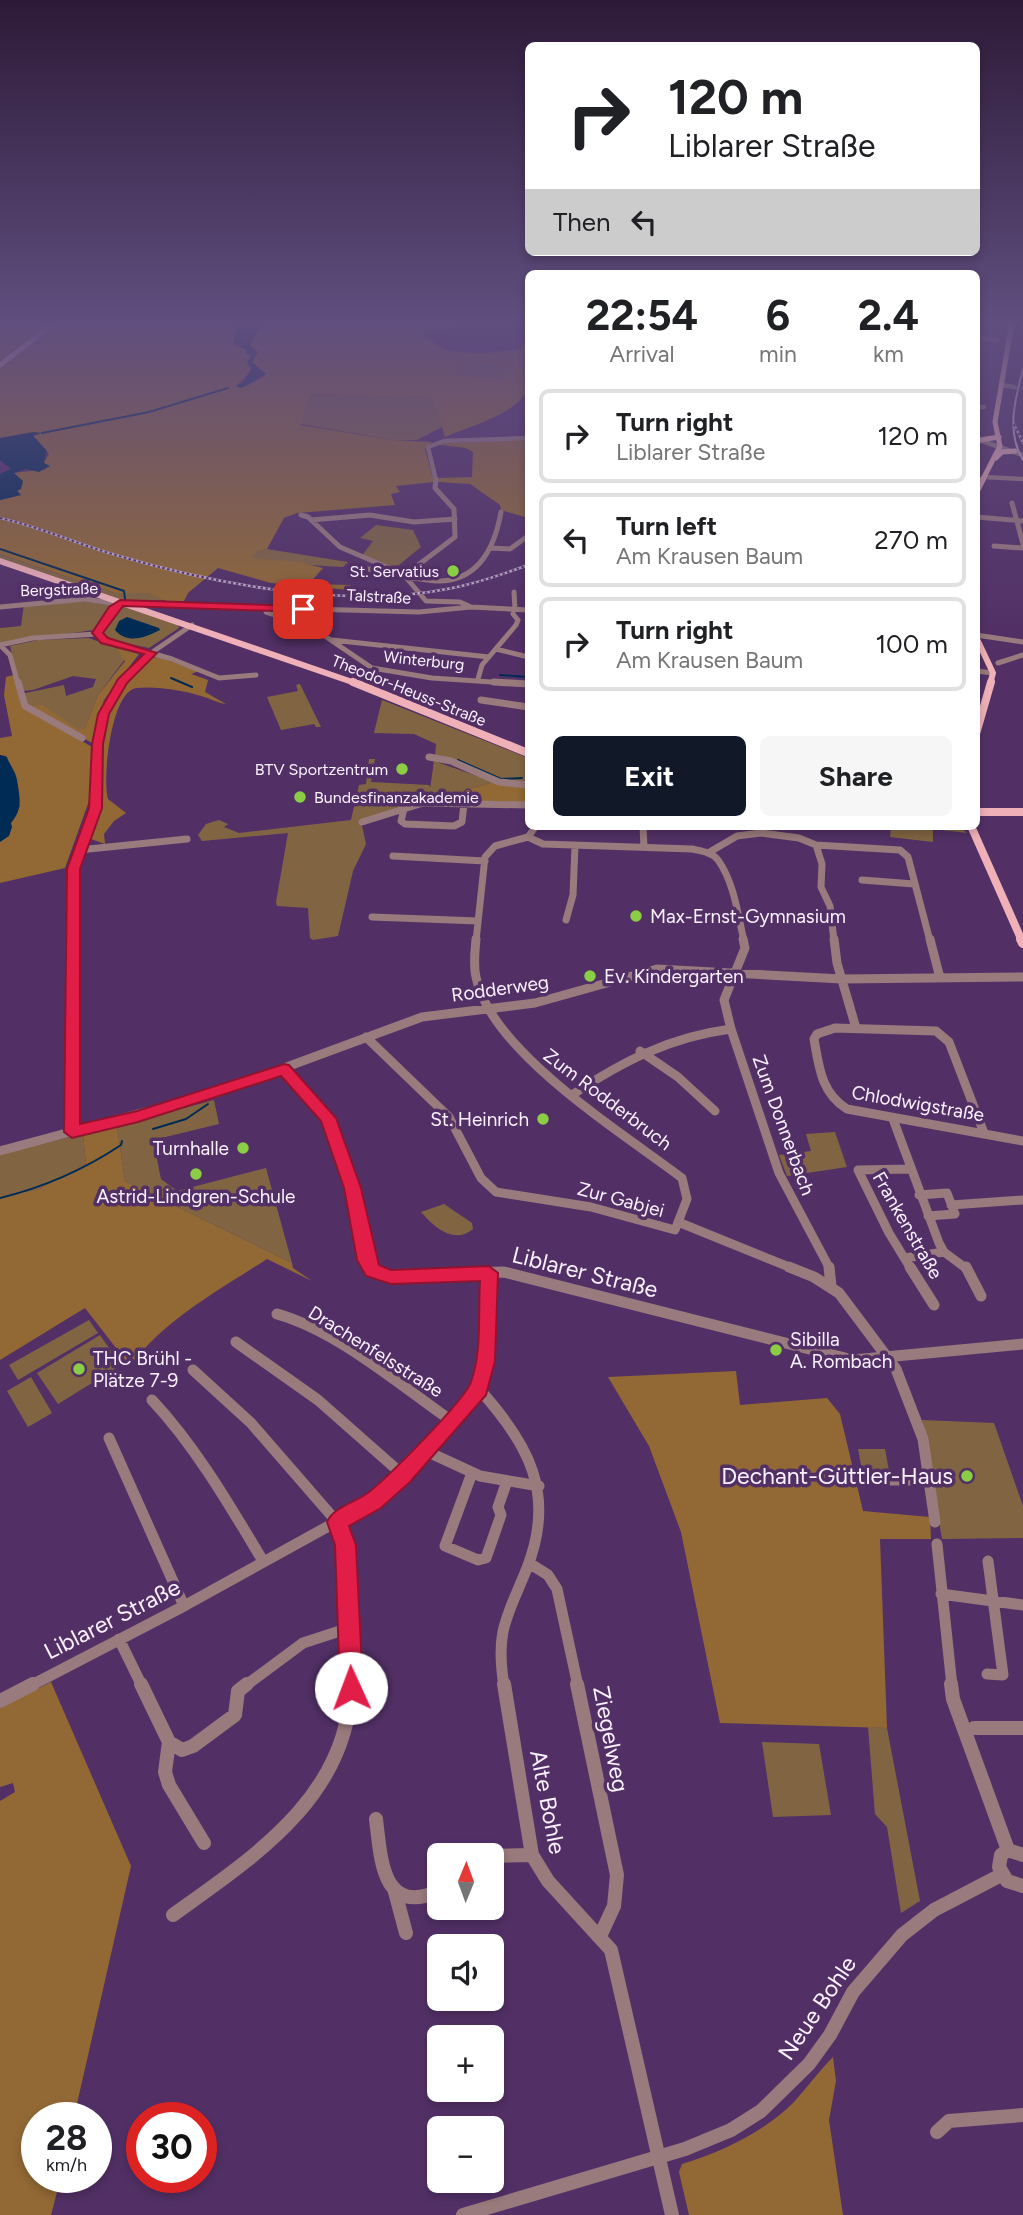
<!DOCTYPE html>
<html lang="en">
<head>
<meta charset="utf-8">
<style>
  :root { --surface:#fff; --page:#f6f6f6; --text:#202124; --muted:#757577; --line:#e0e0e0; --accent:#111827 }
  body { margin:0; font-family:Figtree,sans-serif; background:var(--page); color:var(--text); height:100vh; display:flex; flex-direction:column; font-size:26px; white-space:nowrap }
  * { box-sizing:border-box; margin:0 }
  p { font-size:23px; color:var(--muted) }
  .icon { flex:none; width:38px; height:38px; fill:none; stroke:currentColor; stroke-width:2; stroke-linecap:round; stroke-linejoin:round }
  .map { position:relative; flex:1; overflow:hidden }
  .side { position:absolute; left:525px; top:270px; width:455px; height:560px; display:flex; flex-direction:column; background:var(--surface); border-radius:10px; box-shadow:0 4px 10px #0003 }
  .side>* { flex:none }
  .hud { position:absolute; left:525px; top:42px; width:455px; height:214px; border-radius:10px; box-shadow:0 4px 10px #0003; background:#fff; color:var(--text); overflow:hidden }
  .needle { width:46px; rotate:1deg }
  .tools { position:absolute; left:427px; top:1843px; display:grid; gap:14px }
  .tools a { display:grid; place-items:center; width:77px; height:77px; border-radius:10px; background:var(--surface); box-shadow:0 4px 10px #0003; font-size:35px }
  .speed { position:absolute; left:21px; top:2102px; display:flex; gap:14px; font-size:35px; font-weight:700; text-align:center }
  .speed>* { display:grid; place-content:center; width:91px; height:91px; border-radius:50%; background:var(--surface); box-shadow:0 4px 10px #0003; line-height:1 }
  .speed small { font-size:18px; font-weight:400 }
  .speed .limit { border:10px solid #d22; background:#fff; color:#111 }
  .pin { position:absolute; display:grid; place-items:center; width:60px; height:60px; color:#fff; margin:-30px; border-radius:14px; box-shadow:0 4px 10px #0006 }
  .me { position:absolute; width:77px; margin:-38px; rotate:358deg; stroke-linejoin:round; filter:drop-shadow(0 0 5px #0008) }
  .turn { display:flex; align-items:center; gap:24px; height:147px; padding:0 28px; font-size:32px }
  .turn .icon { width:91px; height:91px; stroke-width:2.5 }
  .turn b { display:block; font-size:49px; line-height:60px }
  .then { display:flex; align-items:center; height:66px; padding:0 28px; background:#0003; gap:14px; font-size:26px }
  .eta { display:flex; justify-content:space-evenly; align-items:center; height:119px; text-align:center }
  .eta b { font-size:42px; font-weight:700; line-height:49px }
  .button { display:flex; gap:14px; margin-top:auto; padding:14px 28px }
  .button a { flex:1; height:80px; border-radius:10px; background:var(--accent); color:#fff; font-size:28px; font-weight:700; line-height:80px; text-align:center }
  .button a+a { background:var(--page); color:var(--text) }
  ul { padding:0; list-style:none }
  li { display:flex; align-items:center; gap:21px; height:94px; margin:0 14px 10px; padding:0 14px; border:4px solid var(--line); border-radius:10px }
  li div { flex:1 }
  li b { display:block; font-size:26px }
  li em { font-style:normal }
  .map>svg:first-child { display:block }
  .green { fill:#816543 }
  .forest { fill:#926935; fill-rule:evenodd }
  .water { fill:#002b54 }
  .lines { fill:none; stroke-linecap:round; stroke-linejoin:round }
  .stream { stroke:#002b54; stroke-width:2 }
  .minor-tunnel { stroke:#6b4d7d; stroke-width:4.5; stroke-dasharray:4.5 2; stroke-linecap:butt }
  .minor-far5 { stroke:#997a7d; stroke-width:4.5 }
  .minor-far4 { stroke:#997a7d; stroke-width:5 }
  .minor-far3 { stroke:#997a7d; stroke-width:7 }
  .minor-far2 { stroke:#997a7d; stroke-width:9 }
  .minor-far1 { stroke:#997a7d; stroke-width:11 }
  .minor { stroke:#997a7d; stroke-width:14 }
  .major-far3 { stroke:#efb1b7; stroke-width:5 }
  .major-far2 { stroke:#efb1b7; stroke-width:6 }
  .major-far1 { stroke:#efb1b7; stroke-width:8 }
  .major { stroke:#efb1b7; stroke-width:10 }
  .tram { stroke:#c1b0cb; stroke-width:2 }
  .rail-casing { stroke:#c1b0cb; stroke-width:2.5 }
  .rail { stroke:#523066; stroke-width:2; stroke-dasharray:2.5; stroke-linecap:butt }
  .route { fill:#e11d48; stroke:#92132f; stroke-width:2 }
  .poi-dot { fill:#8bce46; stroke:#523066; stroke-width:2.5 }
  .labels { text-anchor:middle; stroke-width:7; stroke-linejoin:round; paint-order:stroke }
  .far-poi-label { font-size:16px; fill:#f9f1fe; stroke:#523066; text-anchor:end }
  .far-street-label { font-size:16px; fill:#f9f1fe; stroke:#523066 }
  .poi-label { font-size:19px; fill:#f9f1fe; stroke:#523066; text-anchor:start }
  .street-label { font-size:19px; fill:#f9f1fe; stroke:#523066 }
  .near-street-label { font-size:23px; fill:#f9f1fe; stroke:#523066 }
  .near-poi-label { font-size:23px; fill:#f9f1fe; stroke:#523066; text-anchor:end }
</style>
</head>
<body>
<div class="map">
<svg width="1023" height="2215" viewBox="0 0 1023 2215">
  <rect width="100%" height="100%" fill="#523066"/>
  <!-- green -->
  <path class="green" d="M402 321H490L419 334Z
    M465 361 514 367 502 380 452 374Z
    M311 394 434 398 442 427 417 440H392L300 424Z
    M376 525 413 530 421 547 394 569 361 557 373 541 360 538Z
    M267 549 348 562 343 567C312 567 282 560 251 559L255 552Z
    M0 554 114 593H148L171 600 122 601 0 561Z
    M82 601 109 605 106 617 94 630 0 643V628L21 626 24 604Z
    M126 606 178 625 179 628 149 648 105 639 100 634 101 631 114 613Z
    M89 638 116 648 125 659 98 695 85 728 79 731 29 707 21 694 64 685 66 696 93 687 96 679 73 676 33 690 21 691 10 646 38 640Z
    M300 684 321 727H316L314 724 281 730 267 697 298 691 296 685Z
    M382 700 528 758V783L501 781 435 756 436 744 414 734 374 733Z
    M369 759H375L371 782 429 785 436 801 361 821 366 844 353 871 338 936 313 940 310 938 308 908 277 906 276 902 288 833 202 841 198 835 206 824 219 820 228 824 224 827 239 833 351 820 359 785 366 784Z
    M434 761 494 782 437 798 430 789Z
    M891 826H958L967 833 933 829V842L890 837Z
    M214 1100 219 1124 153 1140 161 1179 177 1191 266 1168 292 1263 125 1181 117 1126Z
    M835 1132 847 1167 787 1176 779 1155 811 1151 806 1134Z
    M83 1134 86 1164 37 1190 0 1195V1154Z
    M444 1204 472 1223 473 1229C454 1245 434 1227 421 1212Z
    M89 1320 98 1333 18 1380 9 1365Z
    M100 1335 121 1365 58 1404 37 1373Z
    M31 1377 52 1413 28 1427 7 1391Z
    M922 1420 994 1423 1023 1506V1538L942 1539Z
    M858 1449H885L890 1476H863Z
    M868 1727 887 1728 920 1901 901 1913 887 1827 875 1814Z
    M762 1742 819 1744 831 1815 773 1817Z"/>
  <!-- forest -->
  <path class="forest" d="M0 321H52L0 361Z
    M61 321H238L234 344 247 350 251 356 247 363 251 371 237 385 245 387 265 376 252 362 258 353 250 345 260 326V321H401L445 350 479 354 521 349 528 337V388C517 415 470 426 445 437L433 398 311 394 300 425 392 440 432 442 425 449 434 482 396 486 400 492 391 494 395 505 297 513 284 518 267 549 256 552 252 558 300 562 323 568 309 584 351 585 349 590 271 583 218 568 188 593 183 603 169 602 148 593H114L0 554V500L21 495 17 491 21 484 14 473 46 469 44 462 49 454 33 435 0 438V368ZM465 361 513 367 502 380 453 374Z
    M528 439V518L501 510 500 505 470 484 438 482 437 478 472 477 473 452 466 448 433 444Z
    M116 648 139 654 104 700 92 743 29 707 42 705 79 730 85 728 98 695 125 661Z
    M159 657 199 671 191 674 208 680 205 692 226 704C217 703 210 698 201 696 182 690 157 686 136 688 111 692 102 779 108 799L126 813 114 821 104 834 105 844 88 838 101 808 102 736 107 713 119 691 149 658Z
    M14 675 22 706 92 747 89 801 65 868 0 883V842L20 806 6 756 0 755V738L12 736 4 695 6 677Z
    M494 782 528 787V804L437 798Z
    M117 1126 125 1181 292 1263 293 1268 312 1281 267 1259C219 1290 164 1320 130 1366L85 1308 0 1360V1195L37 1190 86 1164 83 1134Z
    M736 1371 740 1405 827 1398 840 1414 863 1511 930 1517 931 1539H880L887 1728 720 1723 681 1532 649 1446 608 1377Z
    M51 1682 131 1866 74 2117 37 2118V2177H61L51 2215H0V1801L15 1792 13 1783 0 1787V1708Z
    M833 2057 836 2081 829 2120 843 2215H689L679 2172 682 2164C721 2152 764 2132 793 2103 807 2088 818 2072 833 2057Z"/>
  <!-- water -->
  <path class="water" d="M238 321H260V326L250 345 258 352 252 362 266 374 241 388 236 386 244 382 252 367 247 363 251 356 246 353 247 350 233 344Z
    M33 432 42 433 33 436 47 451 44 463 50 466 39 472 26 469 14 473 23 481 21 489 17 491 21 495 0 500V474L11 469 0 460V438Z
    M127 617 159 628 160 630C146 637 128 645 115 630L119 621Z
    M0 755 7 757C8 762 16 772 17 780 20 798 23 809 11 823L12 827 9 836 0 842Z"/>
  <g class="lines">
    <!-- stream -->
    <path class="stream" d="M42 433 149 412 228 388
      M0 549 124 591 125 599
      M500 675 528 677
      M171 678 192 687
      M458 760 501 779 522 778
      M153 1129 186 1119 208 1104
      M0 1198C45 1187 82 1171 121 1145L122 1141"/>
    <!-- minor-tunnel -->
    <path class="minor-tunnel" d="M1014 387 1023 389"/>
    <!-- minor-far5 -->
    <path class="minor-far5" d="M976 338 997 340
      M1002 385 1014 387
      M976 407H984
      M976 439 1023 455
      M984 477 1023 479
      M436 481 428 447 444 441 528 438"/>
    <!-- minor-far4 -->
    <path class="minor-far4" d="M1012 503 1023 544
      M301 515 308 517 340 547 403 574 426 601 460 602 471 607
      M976 517 1023 521
      M311 520 370 515 414 522 455 519
      M994 546 1023 548
      M491 548 510 549 528 536
      M353 568 382 570
      M405 575 455 537 454 509 435 488 436 479
      M408 579C419 577 430 582 441 581 480 579 495 546 501 512
      M514 592 515 610
      M0 607 85 599 118 604 419 612 471 607 528 610
      M266 607V612L310 626 372 668 432 678 522 684
      M97 634 105 640 172 659 219 678 256 675
      M97 634 118 604
      M976 635 1023 642
      M332 640 489 657
      M0 645 10 655 18 684
      M0 645 33 638 97 634
      M496 649 528 657
      M998 663 1023 655
      M976 671 993 673
      M478 679 482 665 516 625 518 620 513 614
      M120 684 151 653 192 625"/>
    <!-- minor-far3 -->
    <path class="minor-far3" d="M18 682 25 706 82 738
      M494 682 528 684
      M481 700 528 707
      M429 757 451 761 499 782 528 785
      M404 809 401 821 405 824 454 826 462 822 464 803
      M362 822 423 803 528 805
      M643 826 644 847
      M528 837 536 826
      M816 845 822 864 821 887 830 906 834 941
      M79 850 187 839
      M708 853 737 836 761 833 799 838 816 845 900 850 908 857 930 941
      M393 856 485 861
      M862 880 914 884
      M372 917 478 921
      M566 920 573 895 575 846
      M72 941V877L95 809 100 728 108 704 121 682
      M476 941 485 857 495 846 528 837 543 844 692 849C701 851 712 852 718 860 734 882 738 915 744 941"/>
    <!-- minor-far2 -->
    <path class="minor-far2" d="M72 939V1132
      M743 939 745 948 724 1000 731 1029 779 1173 830 1269
      M834 939 837 963 856 1028
      M930 939 940 978
      M366 1037 449 1117 481 1178 496 1192 591 1207 675 1230 687 1199 682 1178C623 1133 490 1051 476 977 473 964 475 952 476 939
      M640 1051 678 1077 715 1111
      M284 1069 328 1118 352 1188 366 1260 374 1269
      M572 1095C623 1061 670 1037 731 1029
      M893 1119 939 1243 944 1252 967 1269
      M984 1133 949 1042 936 1031 835 1028 817 1034 814 1039C819 1067 821 1093 847 1109L1023 1141
      M0 1151 216 1093 422 1017 535 1003 657 969 842 979 1023 977
      M909 1169 858 1170 889 1233 911 1269
      M919 1195 947 1193 955 1214 928 1216
      M951 1205 1023 1200
      M678 1222 794 1269
      M905 1258 944 1252"/>
    <!-- minor-far1 -->
    <path class="minor-far1" d="M372 1267 379 1275 504 1272 853 1360 1023 1344
      M789 1267 814 1277 839 1293 896 1369 923 1439 935 1522
      M829 1267 831 1286
      M910 1267 934 1305
      M966 1267 981 1296
      M277 1314C338 1331 401 1386 453 1422
      M236 1342 318 1400 403 1475
      M193 1370 251 1423 337 1522 344 1535 351 1686
      M479 1389C529 1444 556 1494 527 1568 507 1618 495 1630 504 1686
      M152 1400C196 1447 230 1506 263 1561
      M109 1438 184 1606
      M426 1451 480 1476 539 1486
      M472 1473 445 1546 478 1560 486 1558 501 1515 498 1507 506 1484
      M868 1480H929
      M937 1544 952 1686
      M529 1563 548 1575 557 1589 578 1686
      M941 1594 1023 1605
      M119 1639 142 1686
      M987 1674 1003 1675 988 1561
      M30 1686 184 1606 374 1501 426 1451 479 1389 486 1361 489 1273
      M245 1686 303 1643 349 1628"/>
    <!-- minor -->
    <path class="minor" d="M141 1684 169 1742 165 1772 169 1785 204 1843
      M504 1684 532 1855 548 1881 611 1950 672 2215
      M577 1684 617 1875 614 1906 601 1934
      M951 1684 953 1699 1008 1850
      M0 1701 33 1684
      M974 1728H1023
      M169 1742 182 1750 193 1746 235 1715 238 1691 247 1684
      M376 1819C381 1860 382 1916 439 1891
      M1023 1855 1008 1850 1001 1855 999 1867 1007 1881 1023 1886
      M492 1856 532 1855
      M395 1892 406 1933
      M173 1915C255 1856 349 1796 351 1684
      M937 2132 949 2121 1023 2115
      M463 2215 685 2149 731 2130 761 2111 809 2064 830 2035 853 1992 902 1935 934 1910 1001 1875"/>
    <!-- major-far3 -->
    <path class="major-far3" d="M0 365 57 321
      M980 440 999 437
      M996 458 1002 452 1015 451
      M982 481 1000 446 995 422 1011 328 1009 321"/>
    <!-- major-far2 -->
    <path class="major-far2" d="M976 493 983 479
      M0 561 358 684
      M976 637 993 673 990 684"/>
    <!-- major-far1 -->
    <path class="major-far1" d="M353 682 528 753
      M976 734 991 682
      M976 812H1023
      M971 826 1022 941"/>
    <!-- major -->
    <path class="major" d="M1021 939 1023 943"/>
    <!-- tram -->
    <path class="tram" d="M1017 321 1023 327
      M1023 369C1015 399 1006 432 1023 460"/>
    <!-- rail casing -->
    <g class="rail-casing">
      <path id="rail" d="M1014 424 1023 443
        M0 518C40 527 77 544 116 555 213 584 347 609 447 589 475 584 501 575 528 565"/>
    </g>
    <!-- rail -->
    <use href="#rail" class="rail"/>
  </g>
  <!-- sky -->
  <linearGradient id="sky" x2="0" y2="1"><stop stop-color="#2d1a38"/><stop offset="0.51" stop-color="#604e7f"/><stop offset="1" stop-color="#604e7f" stop-opacity="0"/></linearGradient>
  <rect width="1023" height="631" fill="url(#sky)"/>
  <!-- route -->
  <path class="route" d="M120 600 303 606 308 609 303 612 123 606 103 633 108 638 157 653 127 683 109 714 103 744 102 808 80 869V1124L137 1111 284 1064 289 1065 336 1118 361 1188 379 1265 391 1270 489 1266 498 1273 495 1361 486 1395 410 1482 381 1508 349 1526 356 1545 363 1688 359 1696 351 1700 343 1696 340 1688 335 1545 327 1522C333 1507 357 1502 369 1492 388 1477 465 1400 471 1382 482 1351 478 1313 480 1281L391 1284 366 1276 357 1260 344 1188 321 1121 281 1076 138 1122 72 1138 64 1132 67 869 89 808 92 744 98 714 118 679 144 654 101 643 92 633 109 607Z"/>
  <!-- markers -->
  <g class="poi-dot">
    <circle cx="453" cy="571" r="7"/>
    <circle cx="402" cy="769" r="7"/>
    <circle cx="300" cy="797" r="7"/>
    <circle cx="636" cy="916" r="7"/>
    <circle cx="590" cy="976" r="7"/>
    <circle cx="543" cy="1119" r="7"/>
    <circle cx="243" cy="1148" r="7"/>
    <circle cx="196" cy="1174" r="7"/>
    <circle cx="776" cy="1350" r="7"/>
    <circle cx="79" cy="1369" r="7"/>
    <circle cx="967" cy="1476" r="7"/>
  </g>
  <g class="labels">
    <!-- far-poi labels -->
    <g class="far-poi-label">
      <text x="439" y="577">St. Servatius</text>
      <text x="388" y="775">BTV Sportzentrum</text>
      <text x="314" y="803" text-anchor="start">Bundesfinanzakademie</text>
    </g>
    <!-- far-street labels -->
    <g class="far-street-label">
      <text transform="translate(59 589) rotate(-2)" y="6">Bergstraße</text>
      <text transform="translate(379 596) rotate(3)" y="6">Talstraße</text>
      <text transform="translate(424 660) rotate(6)" y="6">Winterburg</text>
      <text transform="translate(409 690) rotate(22)" y="6">Theodor-Heuss-Straße</text>
    </g>
    <!-- poi labels -->
    <g class="poi-label">
      <text x="650" y="923">Max-Ernst-Gymnasium</text>
      <text x="604" y="983">Ev. Kindergarten</text>
      <text x="529" y="1126" text-anchor="end">St. Heinrich</text>
      <text x="229" y="1155" text-anchor="end">Turnhalle</text>
      <text x="196" y="1203" text-anchor="middle">Astrid-Lindgren-Schule</text>
      <text x="790" y="1346">Sibilla<tspan x="790" dy="22">A. Rombach</tspan></text>
      <text x="93" y="1365">THC Brühl -<tspan x="93" dy="22">Plätze 7-9</tspan></text>
    </g>
    <!-- street labels -->
    <g class="street-label">
      <text transform="translate(500 988) rotate(-8)" y="7">Rodderweg</text>
      <text transform="translate(608 1099) rotate(37)" y="7">Zum Rodderbruch</text>
      <text transform="translate(918 1103) rotate(10)" y="7">Chlodwigstraße</text>
      <text transform="translate(784 1125) rotate(70)" y="7">Zum Donnerbach</text>
      <text transform="translate(621 1199) rotate(15)" y="7">Zur Gabjei</text>
      <text transform="translate(908 1225) rotate(60)" y="7">Frankenstraße</text>
      <text transform="translate(376 1351) rotate(32)" y="7">Drachenfelsstraße</text>
    </g>
    <!-- near-street labels -->
    <g class="near-street-label">
      <text transform="translate(585 1272) rotate(14)" y="8">Liblarer Straße</text>
      <text transform="translate(112 1619) rotate(-27)" y="8">Liblarer Straße</text>
      <text transform="translate(611 1739) rotate(79)" y="8">Ziegelweg</text>
      <text transform="translate(548 1802) rotate(79)" y="8">Alte Bohle</text>
      <text transform="translate(817 2008) rotate(-56)" y="8">Neue Bohle</text>
    </g>
    <!-- near-poi labels -->
    <g class="near-poi-label">
      <text x="953" y="1484">Dechant-Güttler-Haus</text>
    </g>
  </g>
</svg>
<div class="tools">
<a><svg class="needle" viewBox="-14 -14 28 28"><path d="M0-13l5 13h-10z" fill="#e53935"/><path d="M0 13l5-13h-10z" fill="#757577"/></svg></a>
<a><svg class="icon" aria-label="sound" viewBox="0 0 24 24"><path d="M4 9h4l5-4v14l-5-4H4zM17 9q2 3 0 6"/></svg></a>
<a>+</a>
<a>−</a>
</div>
<div class="speed"><div>28<small>km/h</small></div><div class="limit">30</div></div>
<div class="pin" style="left:303px;top:609px;background:#d93025"><svg class="icon" aria-label="arrive" viewBox="0 0 24 24"><path d="M6 21V4h12l-3 4 3 4H6"/></svg></div>
<svg class="me" style="left:351px;top:1688px" viewBox="-20 -20 40 40"><circle r="19" fill="#fff"/><path d="M0-13L10 11 0 6-10 11z" fill="#e11d48"/></svg>
<div class="hud">
<div class="turn"><svg class="icon" aria-label="right" viewBox="0 0 24 24"><path d="M7 20v-9h11M14 6l5 5-5 5"/></svg><div><b>120 m</b>Liblarer Straße</div></div>
<div class="then">Then<svg class="icon" aria-label="left" viewBox="0 0 24 24"><path d="M17 20v-9H6M10 6l-5 5 5 5"/></svg></div>
</div>
<section class="side">
<div class="eta">
<div><b>22:54</b><p>Arrival</p></div>
<div><b>6</b><p>min</p></div>
<div><b>2.4</b><p>km</p></div>
</div>
<ul>
<li><svg class="icon" aria-label="right" viewBox="0 0 24 24"><path d="M7 20v-9h11M14 6l5 5-5 5"/></svg><div><b>Turn right</b><p>Liblarer Straße</p></div><em>120 m</em></li>
<li><svg class="icon" aria-label="left" viewBox="0 0 24 24"><path d="M17 20v-9H6M10 6l-5 5 5 5"/></svg><div><b>Turn left</b><p>Am Krausen Baum</p></div><em>270 m</em></li>
<li><svg class="icon" aria-label="right" viewBox="0 0 24 24"><path d="M7 20v-9h11M14 6l5 5-5 5"/></svg><div><b>Turn right</b><p>Am Krausen Baum</p></div><em>100 m</em></li>
</ul>
<div class="button"><a>Exit</a><a>Share</a></div>
</section>
</div>
</body>
</html>
